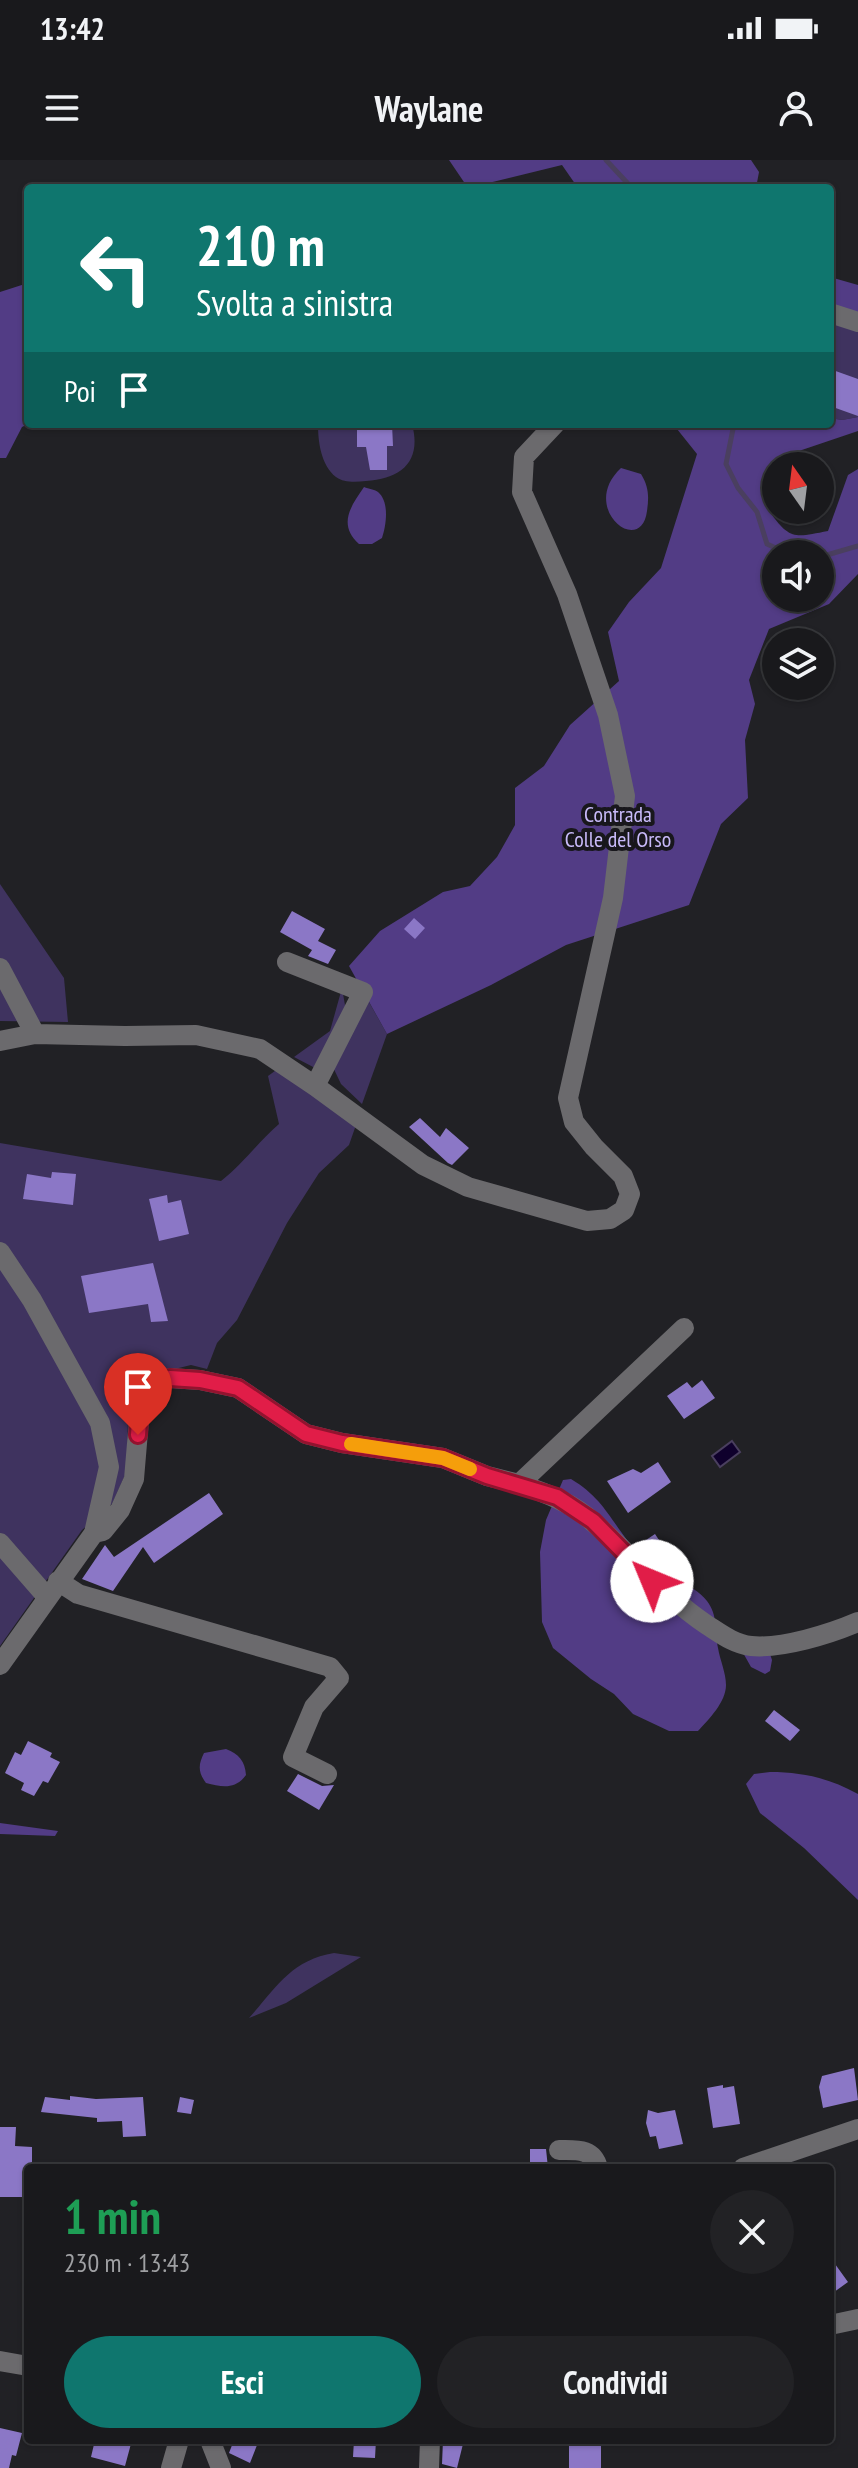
<!DOCTYPE html>
<html lang="it">
<head>
<meta charset="utf-8">
<style>
  :root { --surface:#19191c; --page:#222225; --text:#f1f3f6; --muted:#9fa0a3; --line:#37383b; --accent:#0f766e }
  body { margin:0; font-family:"PT Sans Narrow",sans-serif; background:var(--page); color:var(--text); height:100vh; display:flex; flex-direction:column; font-size:30px; white-space:nowrap }
  * { box-sizing:border-box; margin:0 }
  p { font-size:26px; color:var(--muted) }
  .icon { flex:none; width:44px; height:44px; fill:none; stroke:currentColor; stroke-width:2; stroke-linecap:round; stroke-linejoin:round }
  .map { position:relative; flex:1; overflow:hidden }
  .panel { position:absolute; left:24px; top:2004px; width:810px; height:280px; display:flex; flex-direction:column; background:var(--surface); border-radius:8px; box-shadow:0 2px 6px #0004,0 0 0 2px var(--line) }
  .panel>* { flex:none }
  .banner { position:absolute; left:24px; top:24px; width:810px; height:244px; border-radius:8px; box-shadow:0 2px 6px #0004,0 0 0 2px var(--line); background:#0f766e; color:#fff; overflow:hidden }
  .needle { width:52px; rotate:346deg }
  .fabs { position:absolute; left:762px; top:292px; display:grid; gap:16px }
  .fabs a { display:grid; place-items:center; width:72px; height:72px; border-radius:50%; background:var(--surface); box-shadow:0 2px 6px #0004,0 0 0 2px var(--line); font-size:40px }
  .pin { position:absolute; display:grid; place-items:center; width:68px; height:68px; color:#fff; margin:-82px -34px; border-radius:50% 50% 50% 0; rotate:-45deg; box-shadow:0 0 8px #0007 }
  .pin .icon { rotate:45deg }
  .me { position:absolute; width:88px; margin:-44px; rotate:315deg; stroke-linejoin:round; filter:drop-shadow(0 0 6px #0008) }
  .turn { display:flex; align-items:center; gap:28px; height:168px; padding:0 40px; font-size:36px }
  .turn .icon { width:104px; height:104px; stroke-width:2.5 }
  .turn b { display:block; font-size:56px; line-height:68px }
  .then { display:flex; align-items:center; height:76px; padding:0 40px; background:#0003; gap:16px; font-size:30px }
  .round { display:grid; place-items:center; flex:none; width:84px; height:84px; border-radius:42px; background:var(--page) }
  .head { display:flex; align-items:center; justify-content:space-between; height:136px; padding:0 40px }
  h1 { font-size:48px; font-weight:700; line-height:60px; color:#1e9e55 }
  .primary-button { display:flex; gap:16px; margin-top:auto; padding:16px 40px }
  .primary-button a { flex:1; height:92px; border-radius:48px; background:var(--accent); color:#fff; font-size:32px; font-weight:700; line-height:92px; text-align:center }
  .primary-button a+a { background:var(--page); color:var(--text) }
  .status { display:flex; justify-content:space-between; align-items:center; height:56px; padding:0 40px; background:var(--surface); direction:ltr }
  .status svg { height:22px; fill:currentColor }
  header { display:flex; justify-content:space-between; align-items:center; height:104px; padding:0 40px; background:var(--surface); font-size:36px; font-weight:700 }
  .map>svg:first-child { display:block }
  .green { fill:#3f335f }
  .forest { fill:#523c85; fill-rule:evenodd }
  .water { fill:#0f002c; stroke:#4a3f5f; stroke-width:2 }
  .lines { fill:none; stroke-linecap:round; stroke-linejoin:round }
  .stream { stroke:#4a3f5f; stroke-width:5 }
  .building { fill:#8b77c6 }
  .minor { stroke:#6b6a6d; stroke-width:20 }
  .route-casing { stroke:#92132f; stroke-width:20 }
  .route { stroke:#e11d48; stroke-width:14 }
  .slow { stroke:#f59e0b; stroke-width:14 }
  .labels { text-anchor:middle; stroke-width:8; stroke-linejoin:round; paint-order:stroke }
  .park-label { font-size:22px; fill:#c8baf9; stroke:#18171c }
</style>
</head>
<body>
<div class="status"><b>13:42</b><svg viewBox="0 0 49 12"><path d="M0 12V9h3v3zM5 12V6h3v6zM10 12V3h3v9zM15 12V0h3v12zM26 1h20v11H26zM47 4h2v5h-2z"/></svg></div>
<header><svg class="icon" aria-label="menu" viewBox="0 0 24 24"><path d="M4 6h16M4 12h16M4 18h16"/></svg>Waylane<svg class="icon" aria-label="person" viewBox="0 0 24 24"><circle cx="12" cy="8" r="4"/><path d="M4 21q1-7 8-7t8 7"/></svg></header>
<div class="map">
<svg width="858" height="2308" viewBox="0 0 858 2308">
  <rect width="100%" height="100%" fill="#212125"/>
  <!-- green -->
  <path class="green" d="M830 160 858 170V257L842 260 830 258Z
    M318 264H412C422 301 402 319 366 321 356 322 344 323 336 317 321 305 318 282 318 264Z
    M0 724 64 818 68 862 0 861Z
    M342 828 346 851 315 908 294 897 330 871Z
    M365 835 387 874 362 944 341 924 331 903Z
    M279 908 356 965 349 985 319 1013 287 1063 237 1160 217 1183 207 1209 191 1205 142 1217 128 1256 127 1311 112 1344 82 1370 0 1486V983L221 1021C243 1004 258 982 279 964L268 916Z
    M334 1793 361 1797 286 1843 249 1858C276 1828 291 1800 334 1793Z"/>
  <!-- forest -->
  <path class="forest" d="M449 0H751L759 12 756 28H578L562 5 468 28Z
    M830 117 858 125V170L830 160Z
    M28 123V264L22 267 6 298H0V132Z
    M858 257V271L790 294 783 306H776V328L770 352C790 381 796 377 828 371L848 315 858 309V414L829 444 769 469 749 520 755 544 745 580 748 638 721 664 689 745 566 785 491 825 387 874 349 806 380 771 443 732 470 726 497 697 515 665V628L544 606 570 565 619 521 608 472 629 442 661 408 697 294 673 264H830V258L842 260ZM776 394H820V438H776Z
    M621 308 641 314C649 327 649 337 647 351 641 398 578 348 621 308Z
    M364 327C369 329 374 329 378 332 390 342 386 366 382 378L372 384H359C338 365 350 347 364 327Z
    M571 1319C608 1341 613 1368 641 1396 658 1413 695 1424 707 1441 718 1455 715 1472 718 1488 720 1500 726 1513 726 1525 726 1542 709 1559 698 1571H669L633 1554 614 1534 591 1519 553 1488 542 1462 540 1392 546 1360 563 1320Z
    M742 1491H769L772 1500 770 1511 765 1514 751 1507Z
    M226 1589C239 1594 245 1601 246 1615 235 1630 222 1627 206 1623 198 1612 198 1605 204 1593Z
    M770 1612C802 1612 829 1618 858 1634V1740L804 1688 760 1653 746 1624 754 1614Z
    M0 1663 58 1671 55 1676 0 1674Z"/>
  <!-- water -->
  <path class="water" d="M732 1281 740 1292 720 1307 712 1296Z"/>
  <g class="lines">
    <!-- stream -->
    <path class="stream" d="M606 0 632 28
      M734 264 726 304 738 328 757 352 767 384 789 394
      M820 397 858 386"/>
  </g>
  <!-- building -->
  <path class="building" d="M830 209 858 219V256L830 246Z
    M357 264H392L393 286H387V310H370L366 287H357Z
    M292 751 325 769 318 781 336 790 328 804 308 796 312 790 280 772Z
    M414 758 425 768 415 779 404 769Z
    M420 958 440 977 446 968 469 988 452 1005 448 1003 409 967Z
    M52 1012 76 1014 73 1045 23 1039 27 1014 51 1018Z
    M167 1035 168 1043 181 1040 189 1074 159 1081 149 1039Z
    M153 1103 168 1161 151 1162 148 1144 89 1153 81 1116Z
    M702 1220 715 1238 684 1259 667 1236 687 1222 692 1228Z
    M658 1302 671 1322 628 1353 607 1321 633 1309 641 1313Z
    M209 1333 223 1354 154 1403 143 1387 113 1431 82 1419 105 1385 114 1397Z
    M655 1374 663 1386 648 1396 640 1384Z
    M774 1550 800 1570 790 1581 765 1561Z
    M28 1581 52 1593 50 1597 60 1602 48 1623 43 1621 34 1636 21 1630 24 1623 5 1613 15 1592 21 1595Z
    M298 1614 322 1626 334 1625 319 1650 287 1631Z
    M854 1908 858 1940 823 1948 819 1927 822 1916Z
    M723 1925V1928L734 1926 740 1964 713 1968 707 1928Z
    M70 1936 96 1939 143 1937 146 1976 123 1977 122 1961 97 1962V1958L41 1952 45 1937 70 1940Z
    M180 1937 194 1940 191 1954 177 1952Z
    M648 1950 658 1953 675 1950 683 1984 659 1989 656 1976 650 1977 646 1963Z
    M0 1967H16L15 1986 32 1987V2008H28V2037H0Z
    M530 1989H546L548 2008H530Z
    M830 2097 848 2122 830 2135Z
    M0 2268 22 2273 16 2296 12 2295 9 2308H0Z
    M95 2280H132L125 2306 91 2297Z
    M234 2280H259L250 2303 229 2293Z
    M354 2280H376L375 2298 353 2297Z
    M443 2280H464L457 2308 442 2304Z
    M569 2280H601V2308H569Z"/>
  <g class="lines">
    <!-- minor -->
    <path class="minor" d="M830 153 858 162
      M287 802 363 832 315 926
      M0 808 35 874
      M0 881 35 874 125 876 196 875 260 889 315 926 423 1005 468 1027 587 1061 610 1059 624 1050 630 1034 623 1016 594 987 574 962 568 938 613 738 625 636 608 555 567 434 522 332 524 297 555 264
      M0 1092 32 1140 100 1263 109 1307 94 1373 0 1505
      M519 1324C546 1333 573 1343 594 1363 634 1397 662 1435 707 1465 721 1474 734 1484 751 1486 782 1489 830 1474 858 1462
      M94 1373 103 1371 120 1350 134 1319 140 1248 148 1230 158 1222 170 1218 200 1220 238 1228 306 1274 342 1283 443 1298 487 1316 519 1324 684 1168
      M0 1383 47 1437
      M58 1421 78 1434 330 1507 339 1518 314 1547 293 1597 327 1614
      M559 1990C577 1990 593 1988 598 2008
      M743 2008 858 1969
      M830 2165 858 2159
      M0 2201 28 2206
      M210 2280 221 2308
      M171 2308 179 2280
      M429 2308 430 2280"/>
  </g>
  <g class="lines">
    <!-- route casing -->
    <g class="route-casing">
      <path id="route" d="M138 1275 140 1248 148 1230 158 1222 170 1218 200 1220 238 1228 306 1274 342 1283 443 1298 487 1316 557 1337 593 1361 652 1421"/>
    </g>
    <!-- route -->
    <use href="#route" class="route"/>
    <!-- slow -->
    <path class="slow" d="M351 1284 443 1298 470 1309"/>
  </g>
  <g class="labels">
    <!-- park labels -->
    <g class="park-label">
      <text x="618" y="662">Contrada<tspan x="618" dy="25">Colle del Orso</tspan></text>
    </g>
  </g>
</svg>
<div class="fabs">
<a><svg class="needle" viewBox="-14 -14 28 28"><path d="M0-13l5 13h-10z" fill="#e53935"/><path d="M0 13l5-13h-10z" fill="#9fa0a3"/></svg></a>
<a><svg class="icon" aria-label="sound" viewBox="0 0 24 24"><path d="M4 9h4l5-4v14l-5-4H4zM17 9q2 3 0 6"/></svg></a>
<a><svg class="icon" aria-label="layers" viewBox="0 0 24 24"><path d="M12 4l9 5-9 5-9-5zM3 14l9 5 9-5"/></svg></a>
</div>
<div class="pin" style="left:138px;top:1275px;background:#d93025"><svg class="icon" aria-label="arrive" viewBox="0 0 24 24"><path d="M6 21V4h12l-3 4 3 4H6"/></svg></div>
<svg class="me" style="left:652px;top:1421px" viewBox="-20 -20 40 40"><circle r="19" fill="#fff"/><path d="M0-13L10 11 0 6-10 11z" fill="#e11d48"/></svg>
<div class="banner">
<div class="turn"><svg class="icon" aria-label="left" viewBox="0 0 24 24"><path d="M17 20v-9H6M10 6l-5 5 5 5"/></svg><div><b>210 m</b>Svolta a sinistra</div></div>
<div class="then">Poi<svg class="icon" aria-label="arrive" viewBox="0 0 24 24"><path d="M6 21V4h12l-3 4 3 4H6"/></svg></div>
</div>
<section class="panel">
<div class="head"><div><h1>1 min</h1><p>230 m · 13:43</p></div><a class="round"><svg class="icon" aria-label="close" viewBox="0 0 24 24"><path d="M6 6l12 12M18 6L6 18"/></svg></a></div>
<div class="primary-button"><a>Esci</a><a>Condividi</a></div>
</section>
</div>
</body>
</html>
